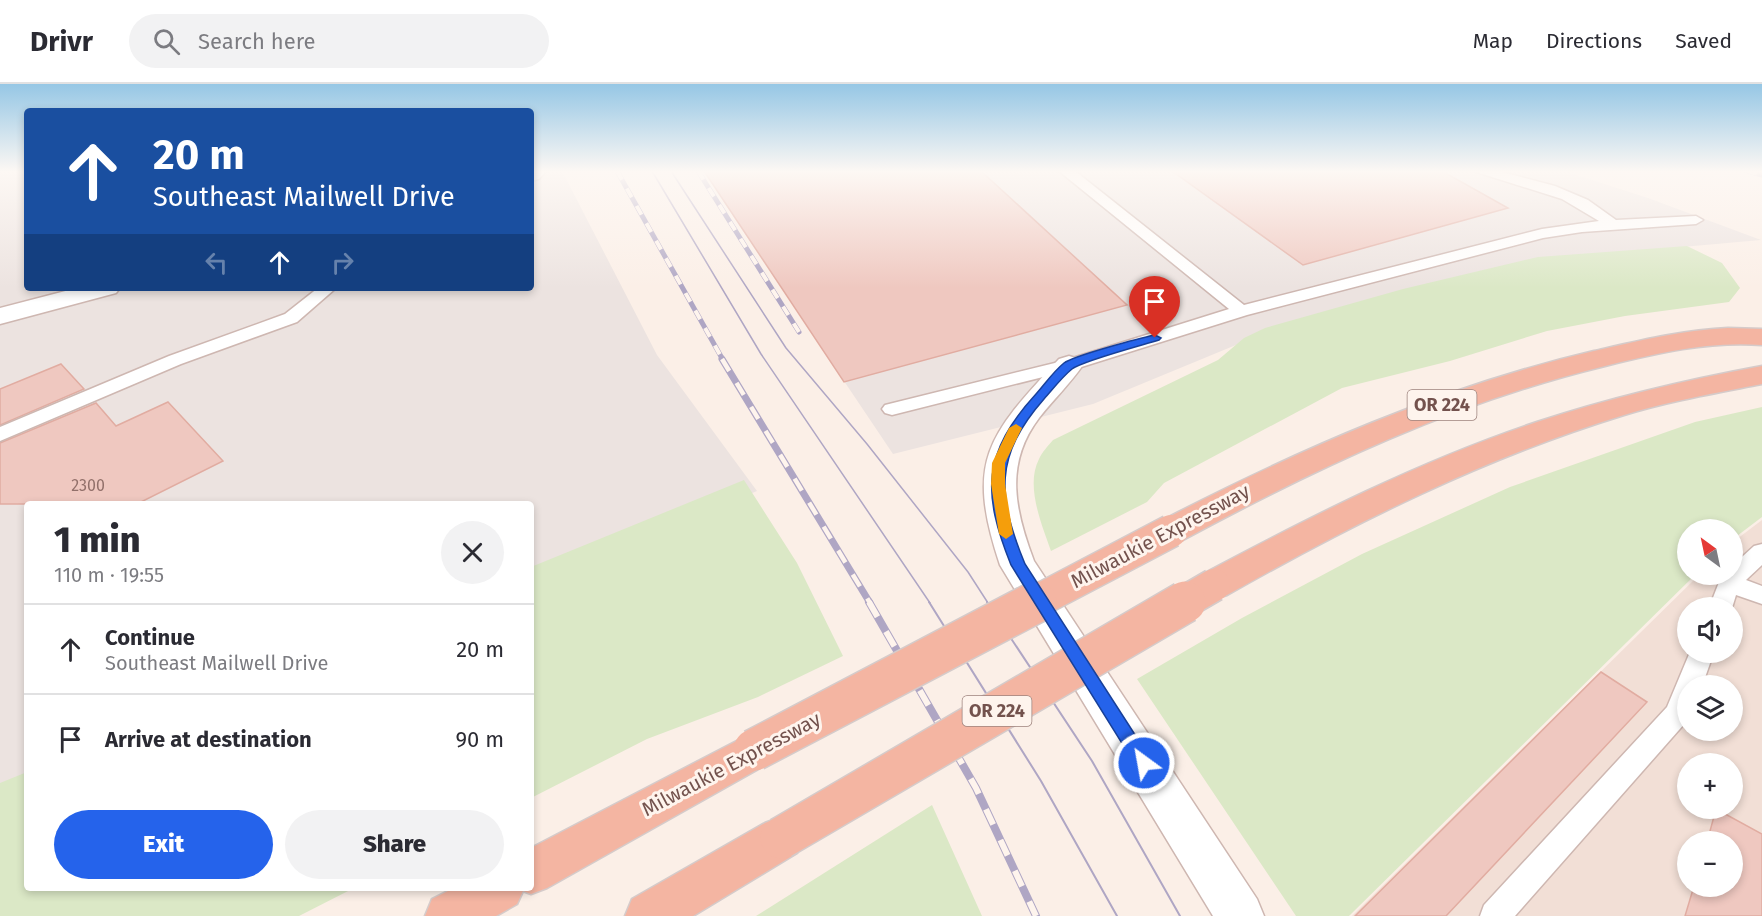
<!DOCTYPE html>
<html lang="en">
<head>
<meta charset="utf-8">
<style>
  :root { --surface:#fff; --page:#f2f2f3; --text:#2b2b33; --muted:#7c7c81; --line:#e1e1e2; --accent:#2563eb }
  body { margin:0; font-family:"Fira Sans",sans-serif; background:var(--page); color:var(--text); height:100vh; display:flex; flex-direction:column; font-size:22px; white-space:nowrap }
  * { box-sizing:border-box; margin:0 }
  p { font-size:20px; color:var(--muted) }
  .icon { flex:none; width:33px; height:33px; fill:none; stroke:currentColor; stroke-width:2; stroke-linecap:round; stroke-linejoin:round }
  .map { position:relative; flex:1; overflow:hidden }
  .panel { position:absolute; left:24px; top:417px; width:510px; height:390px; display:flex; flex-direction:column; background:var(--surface); border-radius:6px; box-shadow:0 3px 9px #0003 }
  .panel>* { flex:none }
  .guide { position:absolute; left:24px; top:24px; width:510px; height:183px; border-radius:6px; box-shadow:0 3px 9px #0003; background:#1a4fa0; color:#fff; overflow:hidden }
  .needle { width:39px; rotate:327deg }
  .tools { position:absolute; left:1677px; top:435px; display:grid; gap:12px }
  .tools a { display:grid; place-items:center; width:66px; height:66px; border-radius:50%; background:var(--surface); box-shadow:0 3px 9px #0003; font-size:30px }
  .pin { position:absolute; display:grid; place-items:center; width:51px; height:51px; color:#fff; margin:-62px -26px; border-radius:50% 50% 50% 0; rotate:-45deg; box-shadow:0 0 6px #0007 }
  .pin .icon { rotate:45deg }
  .me { position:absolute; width:66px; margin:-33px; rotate:328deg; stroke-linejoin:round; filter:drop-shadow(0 0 4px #0008) }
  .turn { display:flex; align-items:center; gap:21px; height:126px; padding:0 30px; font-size:27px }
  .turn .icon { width:78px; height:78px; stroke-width:2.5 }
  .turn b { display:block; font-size:42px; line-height:51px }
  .lanes { display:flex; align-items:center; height:57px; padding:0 30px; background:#0003; justify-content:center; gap:30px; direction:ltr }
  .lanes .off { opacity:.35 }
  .round { display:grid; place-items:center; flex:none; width:63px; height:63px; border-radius:32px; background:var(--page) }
  .overview { display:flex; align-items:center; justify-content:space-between; height:102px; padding:0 30px }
  h1 { font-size:36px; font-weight:800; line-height:45px }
  .primary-button { display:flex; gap:12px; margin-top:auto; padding:12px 30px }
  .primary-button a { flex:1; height:69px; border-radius:36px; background:var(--accent); color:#fff; font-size:24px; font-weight:800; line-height:69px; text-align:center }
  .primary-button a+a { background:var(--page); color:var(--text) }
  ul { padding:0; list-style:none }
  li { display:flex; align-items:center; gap:18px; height:90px; padding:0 30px; border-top:2px solid var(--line) }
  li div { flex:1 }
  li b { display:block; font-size:22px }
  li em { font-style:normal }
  header { display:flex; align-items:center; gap:36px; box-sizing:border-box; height:84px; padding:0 30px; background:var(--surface); border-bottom:2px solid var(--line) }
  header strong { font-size:28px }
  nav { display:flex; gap:33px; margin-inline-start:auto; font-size:21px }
  .search { width:420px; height:54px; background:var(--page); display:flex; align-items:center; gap:15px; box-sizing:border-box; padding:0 21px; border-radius:33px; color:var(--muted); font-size:22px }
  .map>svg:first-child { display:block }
  .residential { fill:#f2dfd6; fill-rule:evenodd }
  .industrial { fill:#ece3e0 }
  .green { fill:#dbe8c6 }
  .building { fill:#efc8c0; stroke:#e1aca1; stroke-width:1.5 }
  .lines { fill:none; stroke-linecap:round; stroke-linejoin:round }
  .service-casing { stroke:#ceb7b1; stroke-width:3 }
  .minor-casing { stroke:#ceb7b1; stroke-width:3 }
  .trunk-casing { stroke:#d5cbca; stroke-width:3 }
  .service { fill:#fff; fill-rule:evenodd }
  .minor { fill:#fff; fill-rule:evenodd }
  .trunk { fill:#f4b5a2; fill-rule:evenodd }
  .tram-far1 { stroke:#afa6c4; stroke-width:1.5 }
  .tram { stroke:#afa6c4; stroke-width:2 }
  .rail-far2-casing { stroke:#afa6c4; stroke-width:5 }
  .rail-far1-casing { stroke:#afa6c4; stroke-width:7 }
  .rail-casing { stroke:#afa6c4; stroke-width:8 }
  .rail-far2 { stroke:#fef4ed; stroke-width:4; stroke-dasharray:10; stroke-linecap:butt }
  .rail-far1 { stroke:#fef4ed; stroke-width:4.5; stroke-dasharray:14; stroke-linecap:butt }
  .rail { stroke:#fef4ed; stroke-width:6; stroke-dasharray:17; stroke-linecap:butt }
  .trunk-bridge-far1-casing { stroke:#d5cbca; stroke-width:35; stroke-linecap:butt }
  .trunk-bridge-casing { stroke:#d5cbca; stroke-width:44; stroke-linecap:butt }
  .trunk-bridge-far1 { stroke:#f4b5a2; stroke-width:32 }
  .trunk-bridge { stroke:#f4b5a2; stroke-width:41 }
  .route { fill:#2563eb; stroke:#184099; stroke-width:1.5 }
  .slow { fill:#f59e0b }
  .labels { text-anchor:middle; stroke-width:6; stroke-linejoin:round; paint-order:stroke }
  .number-label { font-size:16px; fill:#92706a }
  .shield { fill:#fef4ed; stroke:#9d837d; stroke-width:1.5 }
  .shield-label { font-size:18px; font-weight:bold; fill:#73524d }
  .street-label { font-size:20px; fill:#73524d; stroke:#fef4ed }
</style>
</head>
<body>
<header>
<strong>Drivr</strong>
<div class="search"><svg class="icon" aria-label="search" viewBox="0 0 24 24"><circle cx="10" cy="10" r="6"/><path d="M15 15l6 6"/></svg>Search here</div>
<nav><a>Map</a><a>Directions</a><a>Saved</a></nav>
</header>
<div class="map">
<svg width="1762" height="832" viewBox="0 0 1762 832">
  <rect width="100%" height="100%" fill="#fbefe7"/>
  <!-- residential -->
  <path class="residential" d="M1762 436V832H1352L1699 491 1732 490 1733 458ZM1688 524H1732V568H1688ZM1688 602H1732V646H1688ZM1688 680H1732V724H1688ZM1688 758H1732V802H1688Z"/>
  <!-- industrial -->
  <path class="industrial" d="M0 87H27V204H531V87H562L657 271 757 407 531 501V420H27V713L0 724Z
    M703 87H1564L1648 114 1761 156 1546 175 1265 249 1093 320 893 370Z"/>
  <!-- green -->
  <path class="green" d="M1687 162 1722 179 1740 204 1729 218 1625 232 1547 247 1450 277 1342 304 1164 399 1147 418 1051 467C1042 441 1025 402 1039 375 1042 368 1048 362 1053 356L1218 276 1244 254 1265 244 1403 205 1538 173Z
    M1762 323V433L1733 455 1732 446H1688V490L1695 491 1349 832H1296L1137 595 1242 534 1362 470 1510 403 1695 338Z
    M744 396 797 479 843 572 758 613 647 655 531 714V483Z
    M27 688V804H354L299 832H0V699Z
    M932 721 982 832H756Z"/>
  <!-- building -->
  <path class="building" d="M704 87H981L1127 221 844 298Z
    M1172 87H1442L1508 124 1303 181Z
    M61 280 84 305 0 341V305Z
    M168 318 223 377 137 420H0V359L96 319 116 342Z
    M1601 588 1647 618 1446 832H1355Z
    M1716 725 1762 750V832H1685L1694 802H1732V758H1707Z"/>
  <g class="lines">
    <!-- service casing -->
    <g class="service-casing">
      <path id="service" d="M1059 87H1075L1244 221 1542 145 1599 137 1562 115 1473 87H1498L1555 102 1588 116 1616 136 1696 132 1703 136 1696 140 1582 148 1543 154 1247 231 1075 285 892 331 885 329 882 325 885 321 1063 277 1229 225Z
        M318 204H336L297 238 181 280 0 357V343L169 272 285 230Z
        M1762 460V481L1746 496 1762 502V520L1736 511 1732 524H1709L1721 493 1732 490V482L1754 462Z
        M1690 568H1714L1702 602H1688L1686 638 1515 832H1480L1484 821 1667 623Z"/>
    </g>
    <!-- minor casing -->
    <g class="minor-casing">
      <path id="minor" d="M531 87H546L539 95 531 97Z
        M77 204H120L116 209 0 240V224Z
        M1069 272 1079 275 1083 281C1070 300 1053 316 1039 334 1004 380 1015 427 1034 477L1257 815 1264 832H1213L1000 481C965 376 988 352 1059 275Z"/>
    </g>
    <!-- trunk casing -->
    <g class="trunk-casing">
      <path id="trunk" d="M1728 244 1762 245V261C1708 257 1657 269 1605 282 1456 318 1318 383 1183 456L1171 459 1159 456 1154 447 1159 438C1298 366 1441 303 1594 267 1638 257 1683 246 1728 244Z
        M1762 282V300C1716 309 1669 317 1624 331 1484 374 1354 439 1227 511L1214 515 1201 511 1196 501 1201 491C1310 433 1420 377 1537 338 1610 314 1686 296 1762 282Z
        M754 648 769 653 775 666 769 679 547 804 531 810 523 807 517 820 496 832H425L432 815 454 804H531V764Z
        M781 733 797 739 803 754 797 769 693 832H625L632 815 765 739Z"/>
    </g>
    <!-- service -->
    <use href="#service" class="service"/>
    <!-- minor -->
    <use href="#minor" class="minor"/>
    <!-- trunk -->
    <use href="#trunk" class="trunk"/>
    <!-- tram-far1 -->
    <path class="tram-far1" d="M652 87 761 270 930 519
      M671 87 786 264 867 360 968 488 988 519"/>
    <!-- tram -->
    <path class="tram" d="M929 518 1041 697 1117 832
      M987 518 1092 677 1180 832"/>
    <!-- rail-far2 casing -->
    <g class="rail-far2-casing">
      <path id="rail-far2" d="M617 87 723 276
        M698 87 799 248
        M1747 87 1762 91"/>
    </g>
    <!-- rail-far1 casing -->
    <g class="rail-far1-casing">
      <path id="rail-far1" d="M722 275 870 519"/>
    </g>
    <!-- rail casing -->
    <g class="rail-casing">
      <path id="rail" d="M869 518 976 704 1036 832"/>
    </g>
    <!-- rail-far2 -->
    <use href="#rail-far2" class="rail-far2"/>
    <!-- rail-far1 -->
    <use href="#rail-far1" class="rail-far1"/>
    <!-- rail -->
    <use href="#rail" class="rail"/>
    <!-- trunk-bridge-far1 casing -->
    <g class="trunk-bridge-far1-casing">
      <path id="trunk-bridge-far1" d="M1034 519 1171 447
        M1183 519 1214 501"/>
    </g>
    <!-- trunk-bridge casing -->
    <g class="trunk-bridge-casing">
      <path id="trunk-bridge" d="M754 666 1036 518
        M781 754 1185 518"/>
    </g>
    <!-- trunk-bridge-far1 -->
    <use href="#trunk-bridge-far1" class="trunk-bridge-far1"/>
    <!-- trunk-bridge -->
    <use href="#trunk-bridge" class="trunk-bridge"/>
  </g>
  <!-- sky -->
  <linearGradient id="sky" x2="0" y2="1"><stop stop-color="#96c7e5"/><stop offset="0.43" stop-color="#fdf8f4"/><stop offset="1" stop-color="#fdf8f4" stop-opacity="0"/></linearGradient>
  <rect width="1762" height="204" fill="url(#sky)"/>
  <!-- route -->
  <path class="route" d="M1155 251 1161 254 1159 256C1143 261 1082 277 1072 285 1062 293 1053 305 1044 315 994 372 997 412 1025 480L1150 674 1153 679 1150 685 1144 687 1138 685 1011 481C982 409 982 369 1036 310 1045 300 1053 288 1064 279 1073 272 1140 254 1155 251Z"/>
  <!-- slow -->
  <path class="slow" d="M1016 340 1022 344 1005 379V400L1013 450 1006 455 999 450 991 400 992 379 1009 344Z"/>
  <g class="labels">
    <!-- number labels -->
    <g class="number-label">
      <text x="88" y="407">2300</text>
    </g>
    <!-- shield labels -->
    <g class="shield">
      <rect x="1407.5" y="306" width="69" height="30" rx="4.5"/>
      <rect x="962.5" y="612" width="69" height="30" rx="4.5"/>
    </g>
    <g class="shield-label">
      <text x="1442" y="327">OR 224</text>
      <text x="997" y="633">OR 224</text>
    </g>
    <!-- street labels -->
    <g class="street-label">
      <text transform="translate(1160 452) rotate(-28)" y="7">Milwaukie Expressway</text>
      <text transform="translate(731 680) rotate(-28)" y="7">Milwaukie Expressway</text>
    </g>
  </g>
</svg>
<div class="tools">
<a><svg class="needle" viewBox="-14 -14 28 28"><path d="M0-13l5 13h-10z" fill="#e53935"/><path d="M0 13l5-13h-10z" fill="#7c7c81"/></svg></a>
<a><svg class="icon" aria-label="sound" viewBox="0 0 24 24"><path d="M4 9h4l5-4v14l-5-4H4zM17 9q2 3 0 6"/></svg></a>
<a><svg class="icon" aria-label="layers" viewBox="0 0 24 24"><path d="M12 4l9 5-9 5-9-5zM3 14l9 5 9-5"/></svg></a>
<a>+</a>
<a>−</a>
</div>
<div class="pin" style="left:1155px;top:254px;background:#d93025"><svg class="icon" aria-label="arrive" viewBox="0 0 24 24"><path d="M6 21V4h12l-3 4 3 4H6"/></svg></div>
<svg class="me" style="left:1144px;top:679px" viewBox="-20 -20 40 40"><circle r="17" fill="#2563eb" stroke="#fff" stroke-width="3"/><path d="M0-11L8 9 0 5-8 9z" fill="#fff"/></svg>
<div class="guide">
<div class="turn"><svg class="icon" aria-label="ahead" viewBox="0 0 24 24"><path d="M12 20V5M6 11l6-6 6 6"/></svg><div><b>20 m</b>Southeast Mailwell Drive</div></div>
<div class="lanes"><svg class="icon off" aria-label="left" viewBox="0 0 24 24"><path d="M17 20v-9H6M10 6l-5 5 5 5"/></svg><svg class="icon" aria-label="ahead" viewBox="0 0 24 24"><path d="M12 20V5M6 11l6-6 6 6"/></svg><svg class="icon off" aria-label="right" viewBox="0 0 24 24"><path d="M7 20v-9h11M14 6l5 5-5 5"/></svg></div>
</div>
<section class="panel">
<div class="overview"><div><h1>1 min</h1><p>110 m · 19:55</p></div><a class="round"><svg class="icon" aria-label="close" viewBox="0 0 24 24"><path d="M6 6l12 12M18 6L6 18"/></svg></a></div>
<ul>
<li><svg class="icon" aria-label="ahead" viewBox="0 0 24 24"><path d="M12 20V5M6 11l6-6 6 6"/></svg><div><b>Continue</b><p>Southeast Mailwell Drive</p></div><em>20 m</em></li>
<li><svg class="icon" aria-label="arrive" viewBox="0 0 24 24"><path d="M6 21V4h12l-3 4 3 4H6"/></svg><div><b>Arrive at destination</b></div><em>90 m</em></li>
</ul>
<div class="primary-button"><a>Exit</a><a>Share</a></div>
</section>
</div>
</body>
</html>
